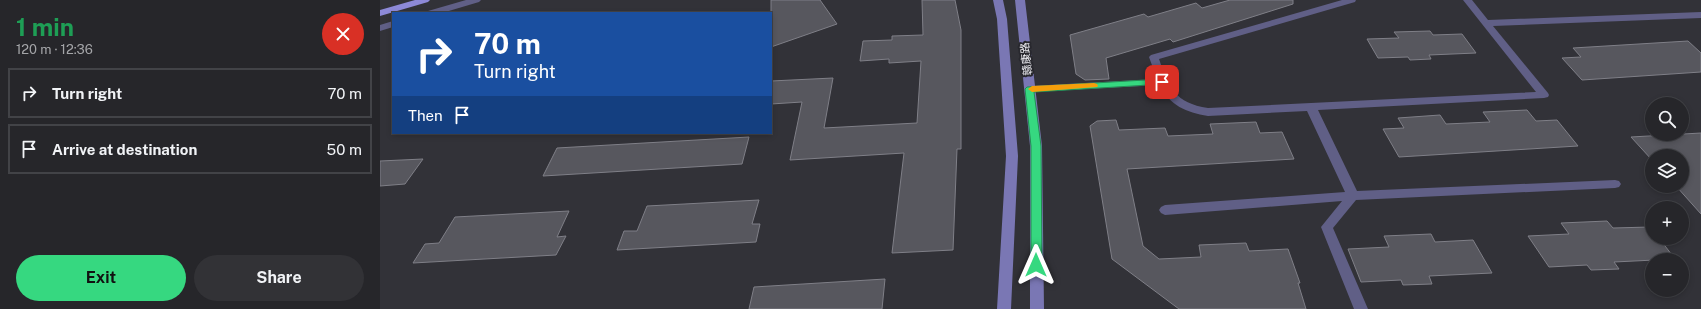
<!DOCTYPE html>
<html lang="en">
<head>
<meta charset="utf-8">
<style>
  :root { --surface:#26262a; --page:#323236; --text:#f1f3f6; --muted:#a4a5a8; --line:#424347; --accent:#36d880 }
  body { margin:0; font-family:"Public Sans","Noto Sans SC",sans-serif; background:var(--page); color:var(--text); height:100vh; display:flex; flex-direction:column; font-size:15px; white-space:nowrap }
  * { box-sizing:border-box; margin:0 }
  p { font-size:13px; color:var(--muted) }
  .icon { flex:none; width:22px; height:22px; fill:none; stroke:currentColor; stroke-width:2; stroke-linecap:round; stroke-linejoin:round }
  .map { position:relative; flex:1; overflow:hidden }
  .panel { display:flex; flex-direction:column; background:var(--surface); width:380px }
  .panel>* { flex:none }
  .hud { position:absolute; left:12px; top:12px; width:380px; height:122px; border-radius:0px; box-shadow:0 2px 6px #0003,0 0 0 1px var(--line); background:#1a4fa0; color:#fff; overflow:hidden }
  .controls { position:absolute; left:1265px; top:97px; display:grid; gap:8px }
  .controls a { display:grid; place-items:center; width:44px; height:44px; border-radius:50%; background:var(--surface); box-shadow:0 2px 6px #0003,0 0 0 1px var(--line); font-size:20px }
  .pin { position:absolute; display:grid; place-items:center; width:34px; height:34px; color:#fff; margin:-17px; border-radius:8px; box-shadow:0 2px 6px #0006 }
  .me { position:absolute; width:44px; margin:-22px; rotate:0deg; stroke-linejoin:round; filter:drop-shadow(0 0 3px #0008) }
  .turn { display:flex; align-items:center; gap:14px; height:84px; padding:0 16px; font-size:18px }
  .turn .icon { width:52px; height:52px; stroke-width:2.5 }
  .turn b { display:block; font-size:28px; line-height:34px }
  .then { display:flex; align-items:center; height:38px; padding:0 16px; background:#0003; gap:8px; font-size:15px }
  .round { display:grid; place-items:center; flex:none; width:42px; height:42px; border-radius:21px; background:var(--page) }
  .overview { display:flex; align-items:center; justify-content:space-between; height:68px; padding:0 16px }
  h1 { font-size:24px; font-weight:700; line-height:30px; color:#1e9e55 }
  .cta { display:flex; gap:8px; margin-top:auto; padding:8px 16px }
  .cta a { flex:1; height:46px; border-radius:24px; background:var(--accent); color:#111; font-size:16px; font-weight:700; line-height:46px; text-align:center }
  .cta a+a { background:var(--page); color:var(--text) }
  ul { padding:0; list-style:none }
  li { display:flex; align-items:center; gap:12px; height:50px; margin:0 8px 6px; padding:0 8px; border:2px solid var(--line); border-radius:0px }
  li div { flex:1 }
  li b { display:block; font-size:15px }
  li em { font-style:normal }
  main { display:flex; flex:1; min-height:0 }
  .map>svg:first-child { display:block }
  .building { fill:#57575e; stroke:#7f7f87 }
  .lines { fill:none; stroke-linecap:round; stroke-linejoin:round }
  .service { fill:#605f86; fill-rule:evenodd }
  .tertiary { fill:#605f86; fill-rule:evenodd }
  .secondary { fill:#7a77b4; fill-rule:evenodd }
  .primary { fill:#8d89d8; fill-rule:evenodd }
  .route { fill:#36d880; stroke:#238c53 }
  .slow { fill:#f59e0b }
  .labels { text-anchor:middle; stroke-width:4; stroke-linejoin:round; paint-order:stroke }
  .street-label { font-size:11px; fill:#f3f3f8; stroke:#28282e }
</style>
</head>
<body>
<main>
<section class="panel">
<div class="overview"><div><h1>1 min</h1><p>120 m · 12:36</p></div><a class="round" style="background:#d93025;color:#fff"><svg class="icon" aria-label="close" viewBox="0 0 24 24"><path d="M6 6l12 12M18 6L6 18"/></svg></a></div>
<ul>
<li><svg class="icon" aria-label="right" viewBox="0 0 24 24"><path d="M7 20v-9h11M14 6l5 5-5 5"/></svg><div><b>Turn right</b></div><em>70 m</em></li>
<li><svg class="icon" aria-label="arrive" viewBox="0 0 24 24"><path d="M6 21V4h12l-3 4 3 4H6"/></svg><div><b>Arrive at destination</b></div><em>50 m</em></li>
</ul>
<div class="cta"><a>Exit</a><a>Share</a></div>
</section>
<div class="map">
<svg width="1321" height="309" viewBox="0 0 1321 309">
  <rect width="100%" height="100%" fill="#323238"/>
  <!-- building -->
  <path class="building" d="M391 0H440L457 24 391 47Z
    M542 0H575L581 30V149H577L573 250 512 253 524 153 410 160 422 102 391 104V81L453 78 444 128 537 123 541 61 509 63V59L480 61 483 41 512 40V36L543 35Z
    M850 0H913V4L793 42 790 39 726 58 729 79 705 80 696 74 690 35 764 14 768 17 816 3 822 8Z
    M1050 31 1053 35 1082 34 1096 53 1049 55 1051 59 1030 60 1028 57 998 58 987 39 1019 38 1014 32Z
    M1308 41 1321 53V72L1202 80 1182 58 1201 57 1193 48Z
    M1147 110 1156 121 1177 120 1198 146 1019 157 1003 129 1024 128 1018 118 1060 115 1066 124 1110 122 1103 112Z
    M736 120 739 130 785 128 788 136 833 134 830 124 876 122 880 133 902 132 914 159 747 169 763 246 779 259 821 257 819 245 866 243 869 251 908 249 920 283H918L926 309H799L732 259 710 126 717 121Z
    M1321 133V214L1296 186H1302V156H1272V160L1251 137Z
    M369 137 362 164 163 176 177 148Z
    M43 159 25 184 0 186V161Z
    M379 200 372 224H380L376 242 237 250 244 231H257L267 206Z
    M189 211 177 237 186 236 176 255 33 263 45 244 59 243 75 217Z
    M1227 221 1233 228 1270 227 1272 229V238H1279L1295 259 1234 262 1239 269 1211 270 1207 265 1169 267 1148 236 1189 234 1181 223Z
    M1051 234 1055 242 1093 240 1112 273 1049 276 1052 284 1023 285 1021 280 981 282 968 249 1009 247 1004 236Z
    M505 279 502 309H369L374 287Z"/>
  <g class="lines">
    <!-- service -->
    <path class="service" d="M962 0H976L975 2 779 59C789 88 795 103 828 108L1156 92 1083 0H1092L1108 20 1321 12V18L1113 26 1168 93 1169 95 1168 97 1164 98 938 110 977 191 1235 180 1239 181 1241 184 1239 187 1235 188 976 200 953 228 988 309H974L941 227 962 201 785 215 781 213 779 210 781 207 785 205 965 192 927 111 828 116C806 112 790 106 780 85L650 92 645 89 650 86 777 79 769 57 771 55Z"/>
    <!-- tertiary -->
    <path class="tertiary" d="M86 0H101L99 2 62 13H46L48 11Z
      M13 21V27L0 31V25Z"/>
    <!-- secondary -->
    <path class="secondary" d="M613 0H623L627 19 638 156 631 309H617L626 156 617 19Z
      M635 0H645L662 146 664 309H650V146Z"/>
    <!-- primary -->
    <path class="primary" d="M35 0H50L48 2 0 16V10Z"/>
  </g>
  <!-- route -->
  <path class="route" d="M782 79 785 80 786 82 785 84 654 92 661 146 662 265 660 268 656 269 653 268 651 265V146L645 89 647 87Z"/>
  <!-- slow -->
  <path class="slow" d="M714 83 717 84 718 86 717 87 652 92 648 89 652 86Z"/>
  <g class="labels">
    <!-- street labels -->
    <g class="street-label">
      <text transform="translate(646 59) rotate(-96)" y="4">赣康路</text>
    </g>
  </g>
</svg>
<div class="controls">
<a><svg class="icon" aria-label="search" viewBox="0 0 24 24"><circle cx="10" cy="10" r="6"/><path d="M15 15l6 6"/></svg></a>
<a><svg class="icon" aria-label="layers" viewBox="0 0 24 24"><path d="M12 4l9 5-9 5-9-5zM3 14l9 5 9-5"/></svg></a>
<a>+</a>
<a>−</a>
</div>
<div class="pin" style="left:782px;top:82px;background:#d93025"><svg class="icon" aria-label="arrive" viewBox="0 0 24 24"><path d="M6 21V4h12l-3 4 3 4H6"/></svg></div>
<svg class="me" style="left:656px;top:265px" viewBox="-20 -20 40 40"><path d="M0-17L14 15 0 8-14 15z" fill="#36d880" stroke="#fff" stroke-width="4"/></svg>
<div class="hud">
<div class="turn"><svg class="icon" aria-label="right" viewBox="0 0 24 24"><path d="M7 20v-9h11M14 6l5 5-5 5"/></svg><div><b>70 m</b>Turn right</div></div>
<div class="then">Then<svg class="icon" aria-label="arrive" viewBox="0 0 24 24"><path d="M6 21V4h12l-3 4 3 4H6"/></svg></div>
</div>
</div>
</main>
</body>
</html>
